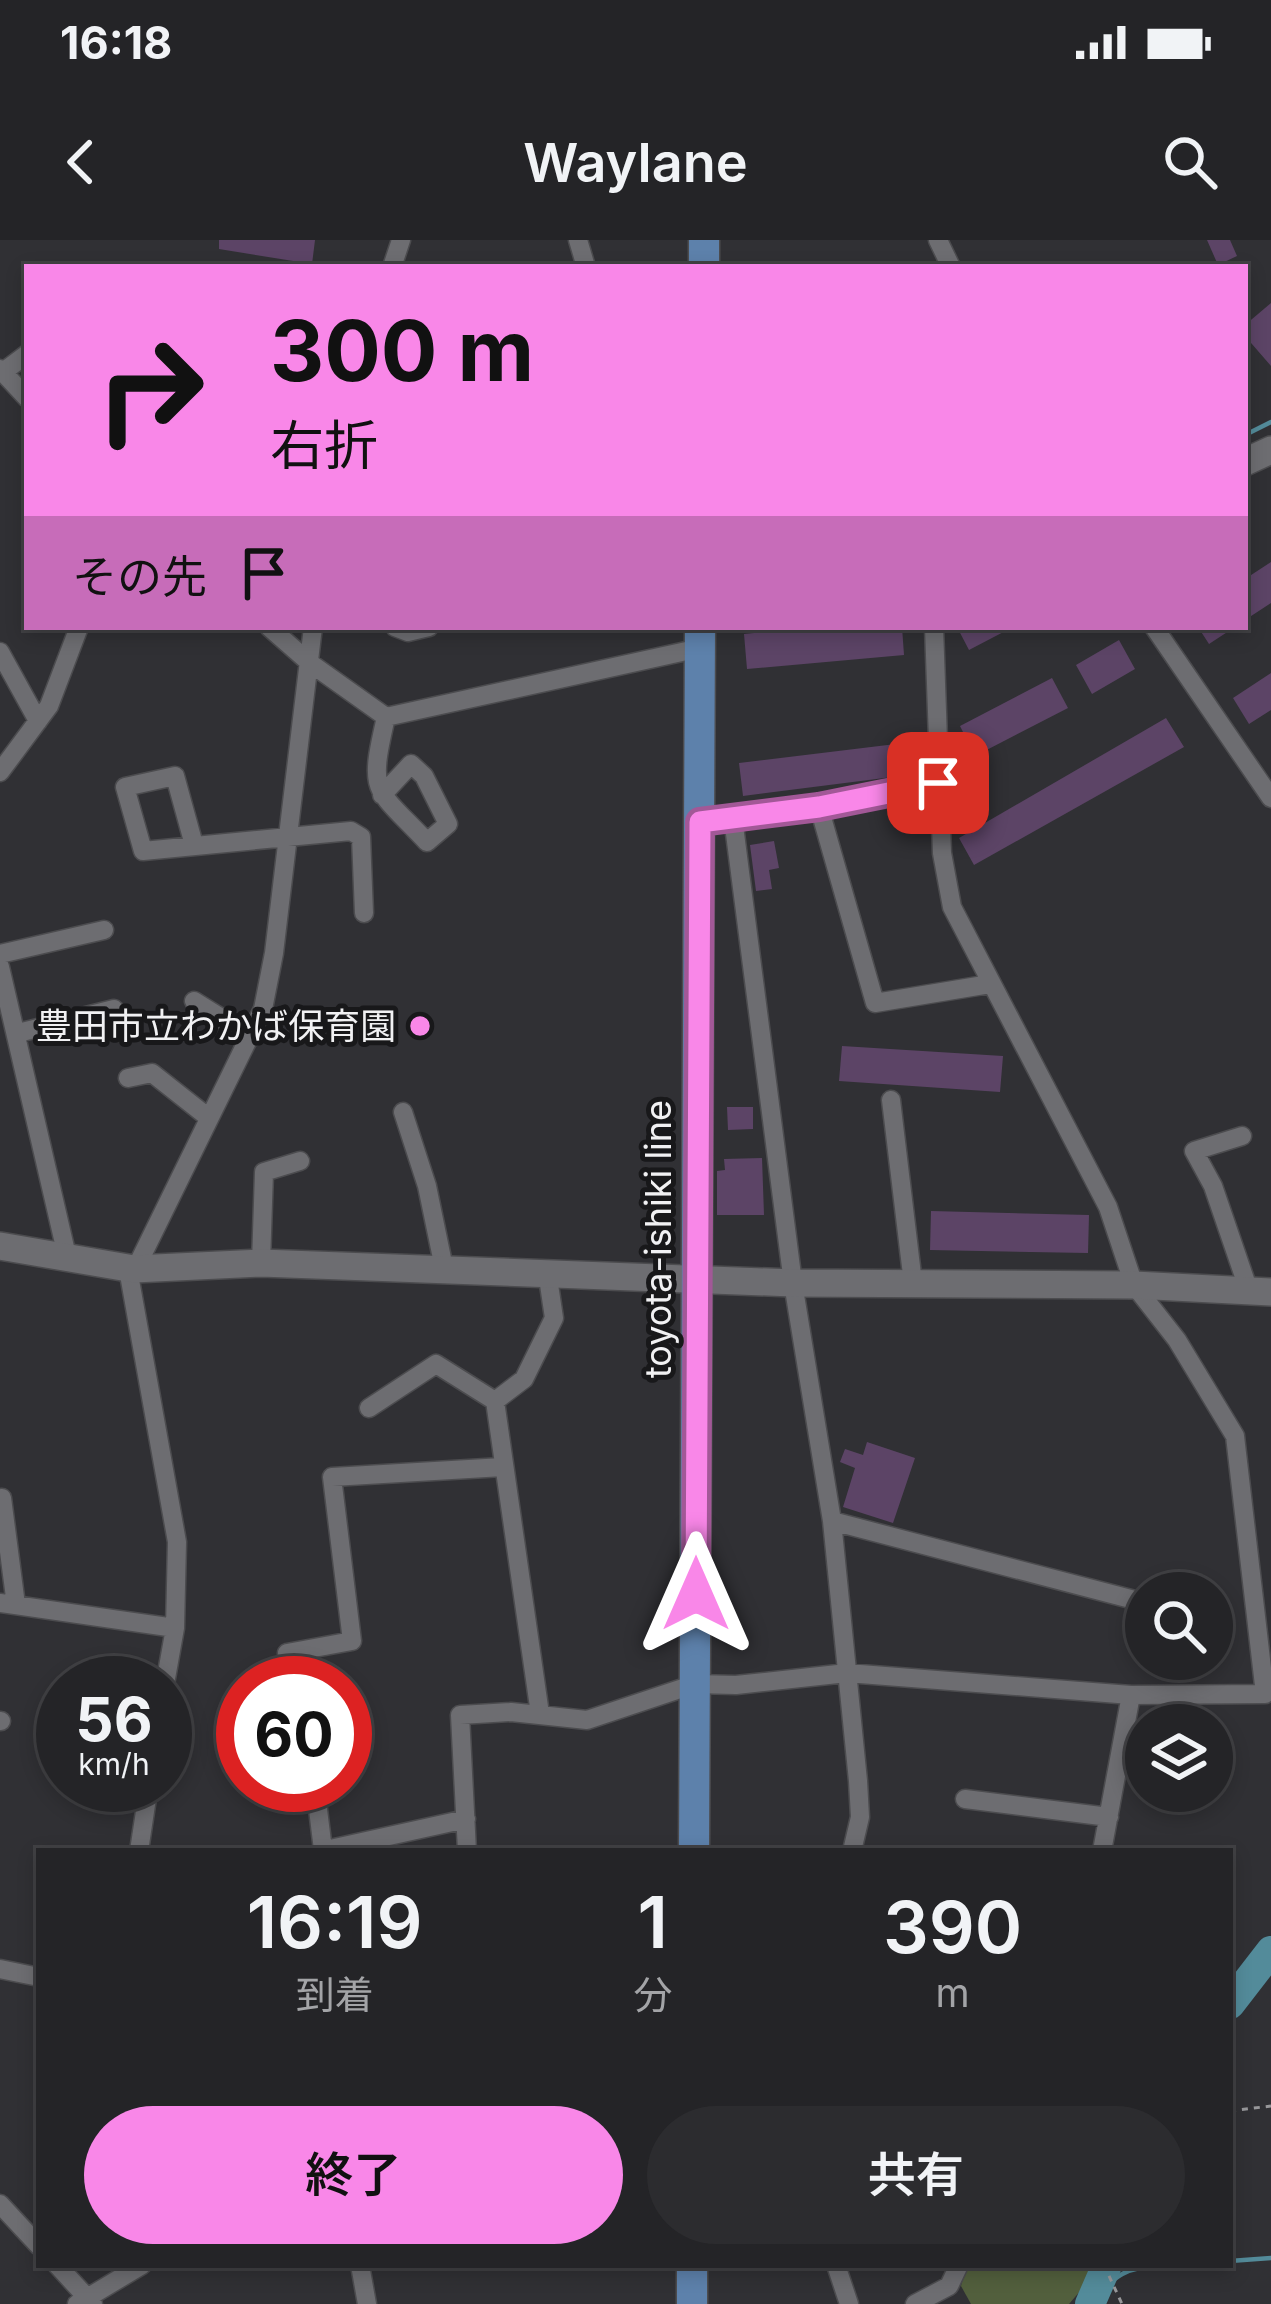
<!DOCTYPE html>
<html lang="ja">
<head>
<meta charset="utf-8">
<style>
  :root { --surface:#242427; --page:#2c2c2f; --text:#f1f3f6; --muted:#a3a4a7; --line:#414144; --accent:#f987e8 }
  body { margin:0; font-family:Inter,"Noto Sans JP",sans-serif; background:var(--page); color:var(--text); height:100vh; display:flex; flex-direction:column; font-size:45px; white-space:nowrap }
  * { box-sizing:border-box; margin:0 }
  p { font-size:39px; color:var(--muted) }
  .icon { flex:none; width:66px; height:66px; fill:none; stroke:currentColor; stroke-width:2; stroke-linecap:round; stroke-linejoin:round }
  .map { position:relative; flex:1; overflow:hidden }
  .details { position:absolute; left:36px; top:1608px; width:1197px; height:420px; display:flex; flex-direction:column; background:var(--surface); border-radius:0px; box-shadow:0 6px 18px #0003,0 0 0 3px var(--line) }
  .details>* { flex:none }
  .top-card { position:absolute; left:24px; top:24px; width:1224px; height:366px; border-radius:0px; box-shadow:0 6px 18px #0003,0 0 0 3px var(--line); background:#f987e8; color:#111; overflow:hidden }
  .buttons { position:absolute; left:1125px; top:1332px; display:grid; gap:24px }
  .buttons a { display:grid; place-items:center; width:108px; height:108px; border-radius:50%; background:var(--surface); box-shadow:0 6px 18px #0003,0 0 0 3px var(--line); font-size:60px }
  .speed { position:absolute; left:36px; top:1416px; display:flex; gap:24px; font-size:60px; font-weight:700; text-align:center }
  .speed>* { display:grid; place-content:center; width:156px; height:156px; border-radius:50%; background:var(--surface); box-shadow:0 6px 18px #0003,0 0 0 3px var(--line); line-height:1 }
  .speed small { font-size:30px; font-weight:400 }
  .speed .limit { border:18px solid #d22; background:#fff; color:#111 }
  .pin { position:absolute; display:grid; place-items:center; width:102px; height:102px; color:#fff; margin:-51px; border-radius:24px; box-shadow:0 6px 18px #0006 }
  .me { position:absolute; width:132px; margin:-66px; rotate:0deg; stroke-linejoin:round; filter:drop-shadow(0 0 9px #0008) }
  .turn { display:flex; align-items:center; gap:42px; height:252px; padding:0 48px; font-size:54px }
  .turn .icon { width:156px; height:156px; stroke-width:2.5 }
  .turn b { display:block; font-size:84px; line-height:102px }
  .then { display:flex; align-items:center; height:114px; padding:0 48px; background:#0003; gap:24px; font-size:45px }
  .eta { display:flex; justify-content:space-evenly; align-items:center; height:204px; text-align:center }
  .eta b { font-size:72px; font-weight:600; line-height:84px }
  .action { display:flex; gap:24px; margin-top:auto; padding:24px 48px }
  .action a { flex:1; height:138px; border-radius:72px; background:var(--accent); color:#111; font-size:48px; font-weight:600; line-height:138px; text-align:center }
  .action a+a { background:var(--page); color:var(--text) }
  .status { display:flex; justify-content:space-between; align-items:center; height:84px; padding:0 60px; background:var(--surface); direction:ltr }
  .status svg { height:33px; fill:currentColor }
  header { display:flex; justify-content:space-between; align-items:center; height:156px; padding:0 48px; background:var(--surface); font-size:54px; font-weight:600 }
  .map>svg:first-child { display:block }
  .green { fill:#525f3d }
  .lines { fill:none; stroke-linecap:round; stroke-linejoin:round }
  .stream { stroke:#538b9a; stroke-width:4.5 }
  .river { stroke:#538b9a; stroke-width:30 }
  .building { fill:#5c4466 }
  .street-casing { stroke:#4c4c4f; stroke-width:21 }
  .secondary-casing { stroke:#4c4c4f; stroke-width:30 }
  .primary-casing { stroke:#4c4c4f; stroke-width:33 }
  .path { stroke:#97979a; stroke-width:3; stroke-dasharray:6 6; stroke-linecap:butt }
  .street { stroke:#6d6d71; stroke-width:18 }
  .secondary { stroke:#6d6d71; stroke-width:27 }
  .primary { stroke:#5d81ab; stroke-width:30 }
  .route-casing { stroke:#a25897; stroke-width:30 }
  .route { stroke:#f987e8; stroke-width:21 }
  .poi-dot { fill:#f987e8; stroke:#18181a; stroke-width:4.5 }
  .labels { text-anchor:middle; stroke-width:10; stroke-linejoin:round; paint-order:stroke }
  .poi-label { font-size:36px; fill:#f1f1f3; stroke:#18181a; text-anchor:end }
  .street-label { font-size:36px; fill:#f1f1f3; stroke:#18181a }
</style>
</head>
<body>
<div class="status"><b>16:18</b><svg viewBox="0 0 49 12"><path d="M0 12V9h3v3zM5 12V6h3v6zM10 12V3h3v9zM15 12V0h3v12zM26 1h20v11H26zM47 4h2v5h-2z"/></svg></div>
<header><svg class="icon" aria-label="back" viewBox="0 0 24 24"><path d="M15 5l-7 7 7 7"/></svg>Waylane<svg class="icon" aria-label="search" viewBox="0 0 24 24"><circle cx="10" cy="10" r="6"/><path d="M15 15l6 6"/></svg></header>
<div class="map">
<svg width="1271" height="2064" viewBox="0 0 1271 2064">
  <rect width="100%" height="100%" fill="#303034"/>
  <!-- green -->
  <path class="green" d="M966 2025H1099L1100 2028 1069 2064H971L961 2046Z"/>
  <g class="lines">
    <!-- stream -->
    <path class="stream" d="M1245 195 1271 182
      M1230 2021 1271 2018
      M1090 2064C1118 2033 1123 2028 1165 2025"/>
    <!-- river -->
    <path class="river" d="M1230 1764 1271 1711
      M1090 2064 1107 2025"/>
  </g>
  <!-- building -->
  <path class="building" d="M219 0H315L312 24 219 9Z
    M1207 0H1230L1237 16 1218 25Z
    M1271 63V126L1245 96V85Z
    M1271 322V363L1245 380V339Z
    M818 387H902L904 415 747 429 744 394Z
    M957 387H1013L969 410Z
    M1198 387H1235L1209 404Z
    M1119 400 1135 429 1092 454 1076 425Z
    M1271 433V470L1249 484 1233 458Z
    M1052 438 1068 468 975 516 960 486Z
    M1166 478 1184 507 974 625 959 598Z
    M904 503 908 535 743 556 739 523Z
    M774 601 779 628 769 630 772 649 756 651 750 605Z
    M842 806 1003 816 1000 852 839 841Z
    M727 867H753V889L728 890Z
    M762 918 764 975H717V931L725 930 724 919Z
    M931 971 1089 975 1088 1013 930 1010Z
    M867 1202 915 1218 893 1283 843 1267 855 1228 840 1222 845 1209 863 1215Z"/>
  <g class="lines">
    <!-- street casing -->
    <g class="street-casing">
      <path id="street" d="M578 0 586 27
        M938 0 951 27
        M392 27 401 0
        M0 129 27 158
        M3 132 27 114
        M269 387 310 423 386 477 700 408
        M395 387 408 392 429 387
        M1154 387 1271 558
        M0 412 38 481
        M0 532 49 466 79 387
        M382 555 411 524 424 536 448 584 427 602C374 546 368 555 386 477
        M819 567 875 763 990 744
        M733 578 793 1043 832 1281 858 1541 860 1577 852 1611
        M700 582 819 567 938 543
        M194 605 175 536 125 547 143 611 351 591 361 597 364 673
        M0 714 104 690
        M0 727 67 1016
        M194 761 252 797
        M18 793 114 769
        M128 838 152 833 209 878
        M891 860 913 1043
        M403 872 427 946 444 1028
        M1242 896 1194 911 1213 946 1249 1051
        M261 1023 264 932 300 921
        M495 1161 540 1474
        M369 1168 436 1124 495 1161 524 1139 554 1078 547 1031
        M2 1258 16 1365
        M832 1281 1146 1363
        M0 1363 175 1388
        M294 1443 287 1413 352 1401 332 1237 503 1227
        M165 1444 175 1388 177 1302 130 1040 263 769 274 713 313 387
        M0 1481H1
        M315 1545 323 1610
        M965 1559 1109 1577
        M139 1611 149 1545
        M321 1611 466 1579
        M467 1611 460 1475 511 1472 587 1480 695 1444 736 1445 847 1433 1131 1455 1265 1454 1235 1196 1177 1100 1134 1045 1108 967 952 667 942 613 934 387
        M1102 1611 1131 1455
        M0 1729 39 1737
        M0 1964 39 2006
        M57 2025 93 2064
        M360 2025 367 2064
        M836 2025 849 2064
        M77 2064 142 2025
        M915 2064 949 2046 959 2025"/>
    </g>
    <!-- secondary casing -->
    <g class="secondary-casing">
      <path id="secondary" d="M1245 222 1271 210
        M0 1006 134 1029 261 1023 793 1043 1134 1045 1271 1052"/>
    </g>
    <!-- primary casing -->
    <g class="primary-casing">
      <path id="primary" d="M704 27V0
        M694 1611 700 387
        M692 2064V2025"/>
    </g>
    <!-- path -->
    <path class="path" d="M1230 1871 1271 1866
      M1104 2025 1122 2064"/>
    <!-- street -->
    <use href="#street" class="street"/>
    <!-- secondary -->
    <use href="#secondary" class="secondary"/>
    <!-- primary -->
    <use href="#primary" class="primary"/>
  </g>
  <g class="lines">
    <!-- route casing -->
    <g class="route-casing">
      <path id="route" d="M696 1354 700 582 819 567 938 543"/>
    </g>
    <!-- route -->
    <use href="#route" class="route"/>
  </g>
  <!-- markers -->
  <circle class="poi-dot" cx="420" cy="786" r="12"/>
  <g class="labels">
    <!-- poi labels -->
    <g class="poi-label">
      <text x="396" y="799">豊田市立わかば保育園</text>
    </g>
    <!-- street labels -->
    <g class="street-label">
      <text transform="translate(658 999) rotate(-90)" y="13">toyota-ishiki line</text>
    </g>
  </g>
</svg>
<div class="buttons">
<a><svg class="icon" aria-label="search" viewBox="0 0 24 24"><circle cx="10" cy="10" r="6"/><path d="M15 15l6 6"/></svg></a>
<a><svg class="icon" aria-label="layers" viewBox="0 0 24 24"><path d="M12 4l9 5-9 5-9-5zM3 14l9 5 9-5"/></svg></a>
</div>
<div class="speed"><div>56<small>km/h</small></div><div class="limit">60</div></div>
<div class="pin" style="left:938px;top:543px;background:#d93025"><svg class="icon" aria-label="arrive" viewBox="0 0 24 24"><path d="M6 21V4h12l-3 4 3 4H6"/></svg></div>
<svg class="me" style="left:696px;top:1354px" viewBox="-20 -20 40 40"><path d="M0-17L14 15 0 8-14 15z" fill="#f987e8" stroke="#fff" stroke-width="4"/></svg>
<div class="top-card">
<div class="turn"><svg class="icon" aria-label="right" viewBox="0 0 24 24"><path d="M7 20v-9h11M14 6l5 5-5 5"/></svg><div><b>300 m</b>右折</div></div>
<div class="then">その先<svg class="icon" aria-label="arrive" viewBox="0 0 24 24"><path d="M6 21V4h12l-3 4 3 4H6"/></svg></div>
</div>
<section class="details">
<div class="eta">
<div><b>16:19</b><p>到着</p></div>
<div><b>1</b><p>分</p></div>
<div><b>390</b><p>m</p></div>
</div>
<div class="action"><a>終了</a><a>共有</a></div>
</section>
</div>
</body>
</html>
